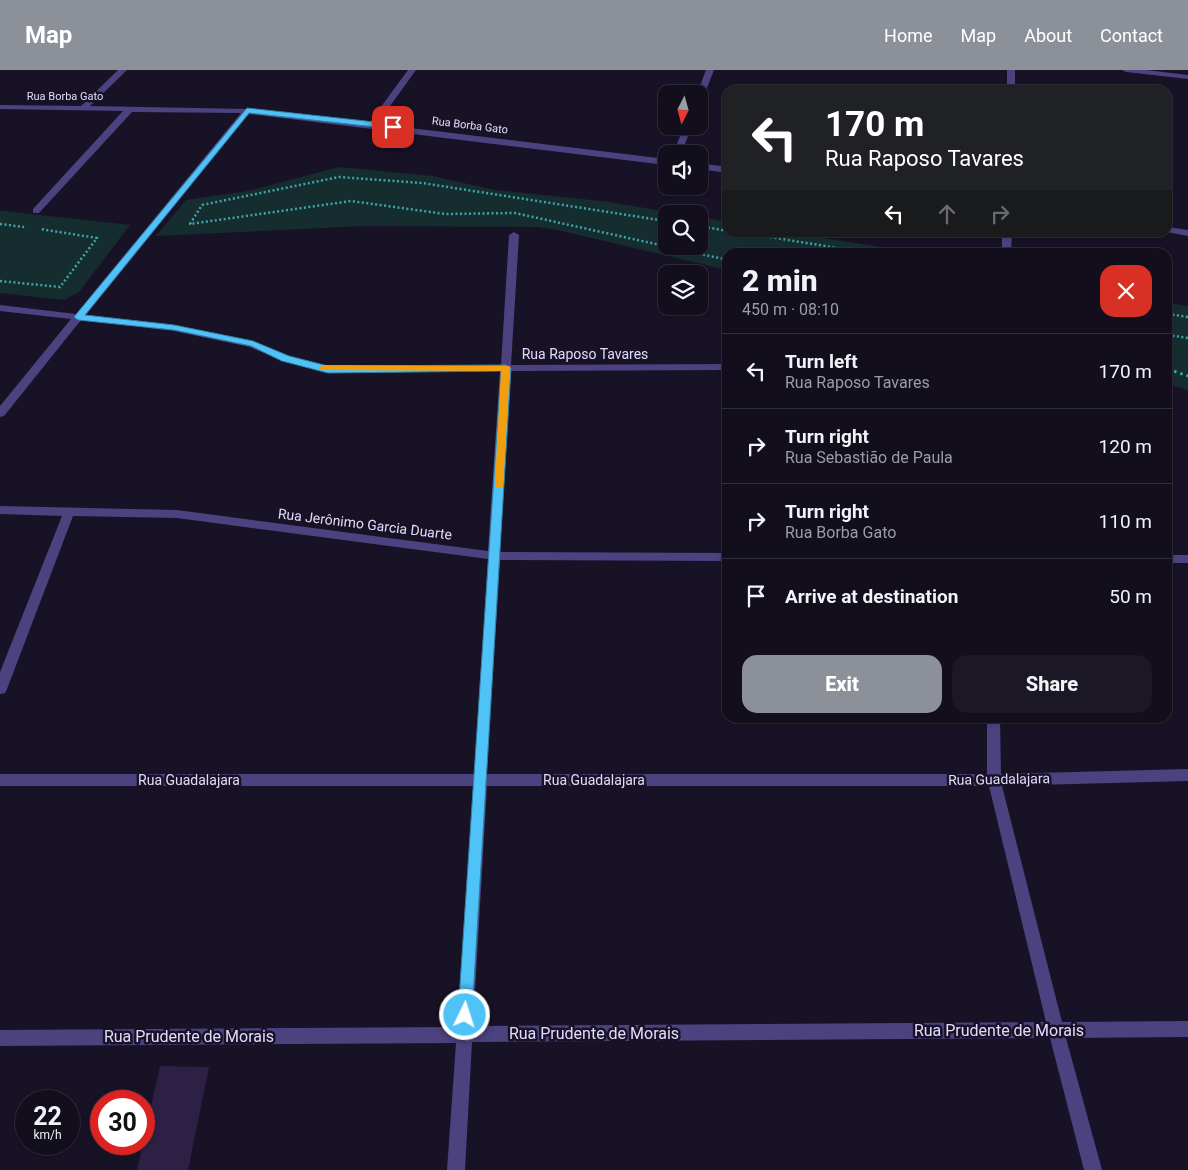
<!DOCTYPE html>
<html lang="en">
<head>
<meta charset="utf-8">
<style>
  :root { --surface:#120e1c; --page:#1b1725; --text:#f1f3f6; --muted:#9c9ca3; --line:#312e3b; --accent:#8c9099 }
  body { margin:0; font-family:Roboto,sans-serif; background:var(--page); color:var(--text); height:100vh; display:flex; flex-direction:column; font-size:19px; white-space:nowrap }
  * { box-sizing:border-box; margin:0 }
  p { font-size:16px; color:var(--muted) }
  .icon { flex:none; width:28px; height:28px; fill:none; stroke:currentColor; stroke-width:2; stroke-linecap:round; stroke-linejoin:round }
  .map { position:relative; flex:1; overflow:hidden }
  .panel { position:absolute; left:722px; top:178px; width:450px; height:475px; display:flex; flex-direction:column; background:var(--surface); border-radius:15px; box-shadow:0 1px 4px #0004,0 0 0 1px var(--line) }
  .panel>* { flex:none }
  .banner { position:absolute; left:722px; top:15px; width:450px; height:152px; border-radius:15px; box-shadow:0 1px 4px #0004,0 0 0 1px var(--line); background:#202124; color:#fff; overflow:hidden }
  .needle { width:32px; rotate:186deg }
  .tools { position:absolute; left:658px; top:15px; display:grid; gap:10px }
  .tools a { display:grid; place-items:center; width:50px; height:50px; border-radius:10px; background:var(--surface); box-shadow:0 1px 4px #0004,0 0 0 1px var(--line); font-size:25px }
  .speed { position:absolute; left:15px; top:1020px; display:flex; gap:10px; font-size:25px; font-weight:700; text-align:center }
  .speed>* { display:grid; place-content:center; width:65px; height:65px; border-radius:50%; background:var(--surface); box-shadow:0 1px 4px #0004,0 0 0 1px var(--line); line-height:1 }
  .speed small { font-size:12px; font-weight:400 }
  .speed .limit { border:8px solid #d22; background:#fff; color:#111 }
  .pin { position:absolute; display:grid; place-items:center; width:42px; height:42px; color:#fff; margin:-21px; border-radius:10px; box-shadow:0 2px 8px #0006 }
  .me { position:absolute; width:55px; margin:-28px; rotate:4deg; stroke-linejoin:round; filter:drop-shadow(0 0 4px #0008) }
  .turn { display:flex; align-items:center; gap:18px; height:105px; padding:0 20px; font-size:22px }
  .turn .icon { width:65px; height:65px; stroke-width:2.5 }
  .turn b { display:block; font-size:35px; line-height:42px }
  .lanes { display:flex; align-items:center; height:48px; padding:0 20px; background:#0003; justify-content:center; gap:25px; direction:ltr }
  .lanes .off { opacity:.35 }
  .round { display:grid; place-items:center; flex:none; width:52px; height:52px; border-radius:15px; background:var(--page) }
  .summary { display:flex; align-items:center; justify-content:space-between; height:85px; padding:0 20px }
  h1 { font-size:30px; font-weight:800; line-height:38px }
  .action { display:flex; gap:10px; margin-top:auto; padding:10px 20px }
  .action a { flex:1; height:58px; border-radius:15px; background:var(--accent); color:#fff; font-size:20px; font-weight:800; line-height:58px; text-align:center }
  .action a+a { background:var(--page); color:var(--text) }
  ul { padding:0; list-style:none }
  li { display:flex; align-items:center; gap:15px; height:75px; padding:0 20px; border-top:1px solid var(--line) }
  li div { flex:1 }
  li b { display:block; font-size:19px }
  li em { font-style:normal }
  header { display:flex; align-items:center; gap:30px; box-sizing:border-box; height:70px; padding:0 25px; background:var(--accent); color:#fff }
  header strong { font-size:24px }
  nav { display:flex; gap:28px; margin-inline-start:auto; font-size:18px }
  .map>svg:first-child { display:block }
  .green { fill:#162d2f }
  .building { fill:#2c2045 }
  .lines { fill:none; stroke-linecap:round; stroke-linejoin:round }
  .path-far1 { stroke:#3ca6ad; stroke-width:2.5; stroke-dasharray:2 2.5; stroke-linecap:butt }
  .path { stroke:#3ca6ad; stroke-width:3; stroke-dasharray:2.5 4; stroke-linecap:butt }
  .street { fill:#4c4280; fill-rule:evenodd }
  .route { fill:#4fc3f7; stroke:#337fa1 }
  .slow { fill:#f59e0b }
  .labels { text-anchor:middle; stroke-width:5; stroke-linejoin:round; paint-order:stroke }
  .far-street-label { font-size:11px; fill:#e2dafb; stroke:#181226 }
  .street-label { font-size:14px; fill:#e2dafb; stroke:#181226 }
  .near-street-label { font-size:16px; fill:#e2dafb; stroke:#181226 }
</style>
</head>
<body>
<header>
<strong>Map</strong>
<nav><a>Home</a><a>Map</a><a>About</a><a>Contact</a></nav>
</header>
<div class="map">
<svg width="1188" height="1100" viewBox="0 0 1188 1100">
  <rect width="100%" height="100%" fill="#181226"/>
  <!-- green -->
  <path class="green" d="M339 97 432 106 495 120 610 132 680 144H666V176H699V147L727 152 728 162 792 163 912 182H728L727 200 558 160 538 157 364 156 156 166 186 130 248 121Z
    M0 141H4L130 155 79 222 64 230 0 223Z
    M1168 233 1188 236V320L1168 314Z"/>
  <!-- building -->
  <path class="building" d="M160 996 209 997 188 1100H137Z"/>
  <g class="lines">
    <!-- path-far1 -->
    <path class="path-far1" d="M666 151 422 113 339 107 202 135 190 154 351 131 445 144 515 143 728 190
      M0 154 24 157
      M699 156 728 161
      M739 162 862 182
      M0 211 60 217 97 168 40 159
      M1168 244 1188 247
      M1168 265 1188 268"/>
    <!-- path -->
    <path class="path" d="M1168 299 1188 306"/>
    <!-- street -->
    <path class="street" d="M118 0H127L90 36 247 39 369 53 408 0H416L377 54 666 89V95L249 44 86 245 174 255 253 271 289 286 328 296 501 295 509 165 514 162 519 165 511 295 728 294V300L511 301 500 482 728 483V491L500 490 487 704H987V648H1000L1001 704 1188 699V711L1002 716 1062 952 1188 951V967L1066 968 1102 1100H1084L1050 968 472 972 465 1100H447L456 973 0 976V960L457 957 473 716H0V704H474L488 489 177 448 73 446 7 619 5 623 0 624V602L62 446 0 444V436L177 440 488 481 500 301 328 302 282 291 250 277 174 261 81 250 4 346 0 347V336L71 249 0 241V235L76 244 241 43 132 42 39 143H33V139L123 41 0 39V35L81 36ZM487 716H989L1046 952 473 956Z
      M706 0H714L703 28 699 30V24H697Z
      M1007 0H1015V20H1007Z
      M1122 0H1147L1188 5V9L1126 2Z
      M684 56H692L681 84H673Z
      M699 93 728 97V103L699 99Z
      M1168 157 1188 160V166L1167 162Z
      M1002 162H1012L1011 182H1002Z
      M1168 485H1188V493H1168Z"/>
  </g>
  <!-- route -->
  <path class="route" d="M247 38 393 54 397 57 393 59 249 43 85 245 174 255 253 271 289 286 328 296 506 295 511 298 472 945 470 950 465 952 460 950 458 945 501 301 328 303 282 291 251 276 174 260 78 250 74 247Z"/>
  <!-- slow -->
  <path class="slow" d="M323 295 510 296 503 417H496L495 414 501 301 320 300 319 298Z"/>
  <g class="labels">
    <!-- far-street labels -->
    <g class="far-street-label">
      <text x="65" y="30">Rua Borba Gato</text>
      <text transform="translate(470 55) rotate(7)" y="4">Rua Borba Gato</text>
    </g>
    <!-- street labels -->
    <g class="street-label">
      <text x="585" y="289">Rua Raposo Tavares</text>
      <text transform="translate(365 454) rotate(7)" y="5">Rua Jerônimo Garcia Duarte</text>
      <text transform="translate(999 709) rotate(-1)" y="5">Rua Guadalajara</text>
      <text x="189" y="715">Rua Guadalajara</text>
      <text x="594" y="715">Rua Guadalajara</text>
    </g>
    <!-- near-street labels -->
    <g class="near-street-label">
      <text x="999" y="966">Rua Prudente de Morais</text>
      <text x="594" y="969">Rua Prudente de Morais</text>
      <text x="189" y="972">Rua Prudente de Morais</text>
    </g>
  </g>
</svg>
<div class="tools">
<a><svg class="needle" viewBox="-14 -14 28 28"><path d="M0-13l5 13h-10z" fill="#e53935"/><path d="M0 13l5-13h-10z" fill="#9c9ca3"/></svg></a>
<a><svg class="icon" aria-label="sound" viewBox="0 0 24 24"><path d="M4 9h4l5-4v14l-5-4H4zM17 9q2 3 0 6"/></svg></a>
<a><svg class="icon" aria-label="search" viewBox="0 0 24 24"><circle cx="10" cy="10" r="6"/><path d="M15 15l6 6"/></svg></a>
<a><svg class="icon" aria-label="layers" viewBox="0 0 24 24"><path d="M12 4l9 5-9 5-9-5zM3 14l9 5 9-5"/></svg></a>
</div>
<div class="speed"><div>22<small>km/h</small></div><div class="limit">30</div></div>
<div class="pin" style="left:393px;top:57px;background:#d93025"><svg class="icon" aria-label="arrive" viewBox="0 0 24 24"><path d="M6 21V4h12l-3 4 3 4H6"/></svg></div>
<svg class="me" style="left:465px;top:945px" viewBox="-20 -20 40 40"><circle r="17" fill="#4fc3f7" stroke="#fff" stroke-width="3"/><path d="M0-11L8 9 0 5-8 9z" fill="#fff"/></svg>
<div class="banner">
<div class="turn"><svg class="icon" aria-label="left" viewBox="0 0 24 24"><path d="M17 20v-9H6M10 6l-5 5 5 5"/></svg><div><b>170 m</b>Rua Raposo Tavares</div></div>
<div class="lanes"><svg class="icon" aria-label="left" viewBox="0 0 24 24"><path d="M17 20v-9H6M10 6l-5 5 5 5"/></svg><svg class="icon off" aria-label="ahead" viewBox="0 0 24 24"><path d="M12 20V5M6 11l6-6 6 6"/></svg><svg class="icon off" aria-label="right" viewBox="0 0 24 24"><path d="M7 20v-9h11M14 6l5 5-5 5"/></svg></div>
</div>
<section class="panel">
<div class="summary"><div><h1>2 min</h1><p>450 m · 08:10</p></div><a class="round" style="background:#d93025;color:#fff"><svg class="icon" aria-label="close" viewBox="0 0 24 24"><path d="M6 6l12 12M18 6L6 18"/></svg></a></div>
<ul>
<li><svg class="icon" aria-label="left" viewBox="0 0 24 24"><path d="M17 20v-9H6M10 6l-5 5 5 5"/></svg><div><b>Turn left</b><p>Rua Raposo Tavares</p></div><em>170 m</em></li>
<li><svg class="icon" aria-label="right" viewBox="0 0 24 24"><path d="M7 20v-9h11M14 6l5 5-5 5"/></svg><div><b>Turn right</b><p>Rua Sebastião de Paula</p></div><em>120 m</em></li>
<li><svg class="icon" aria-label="right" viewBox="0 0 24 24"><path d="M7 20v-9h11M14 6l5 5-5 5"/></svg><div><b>Turn right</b><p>Rua Borba Gato</p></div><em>110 m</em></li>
<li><svg class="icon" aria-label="arrive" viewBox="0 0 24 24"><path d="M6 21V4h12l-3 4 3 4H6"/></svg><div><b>Arrive at destination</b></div><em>50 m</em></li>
</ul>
<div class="action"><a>Exit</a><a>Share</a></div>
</section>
</div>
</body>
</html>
